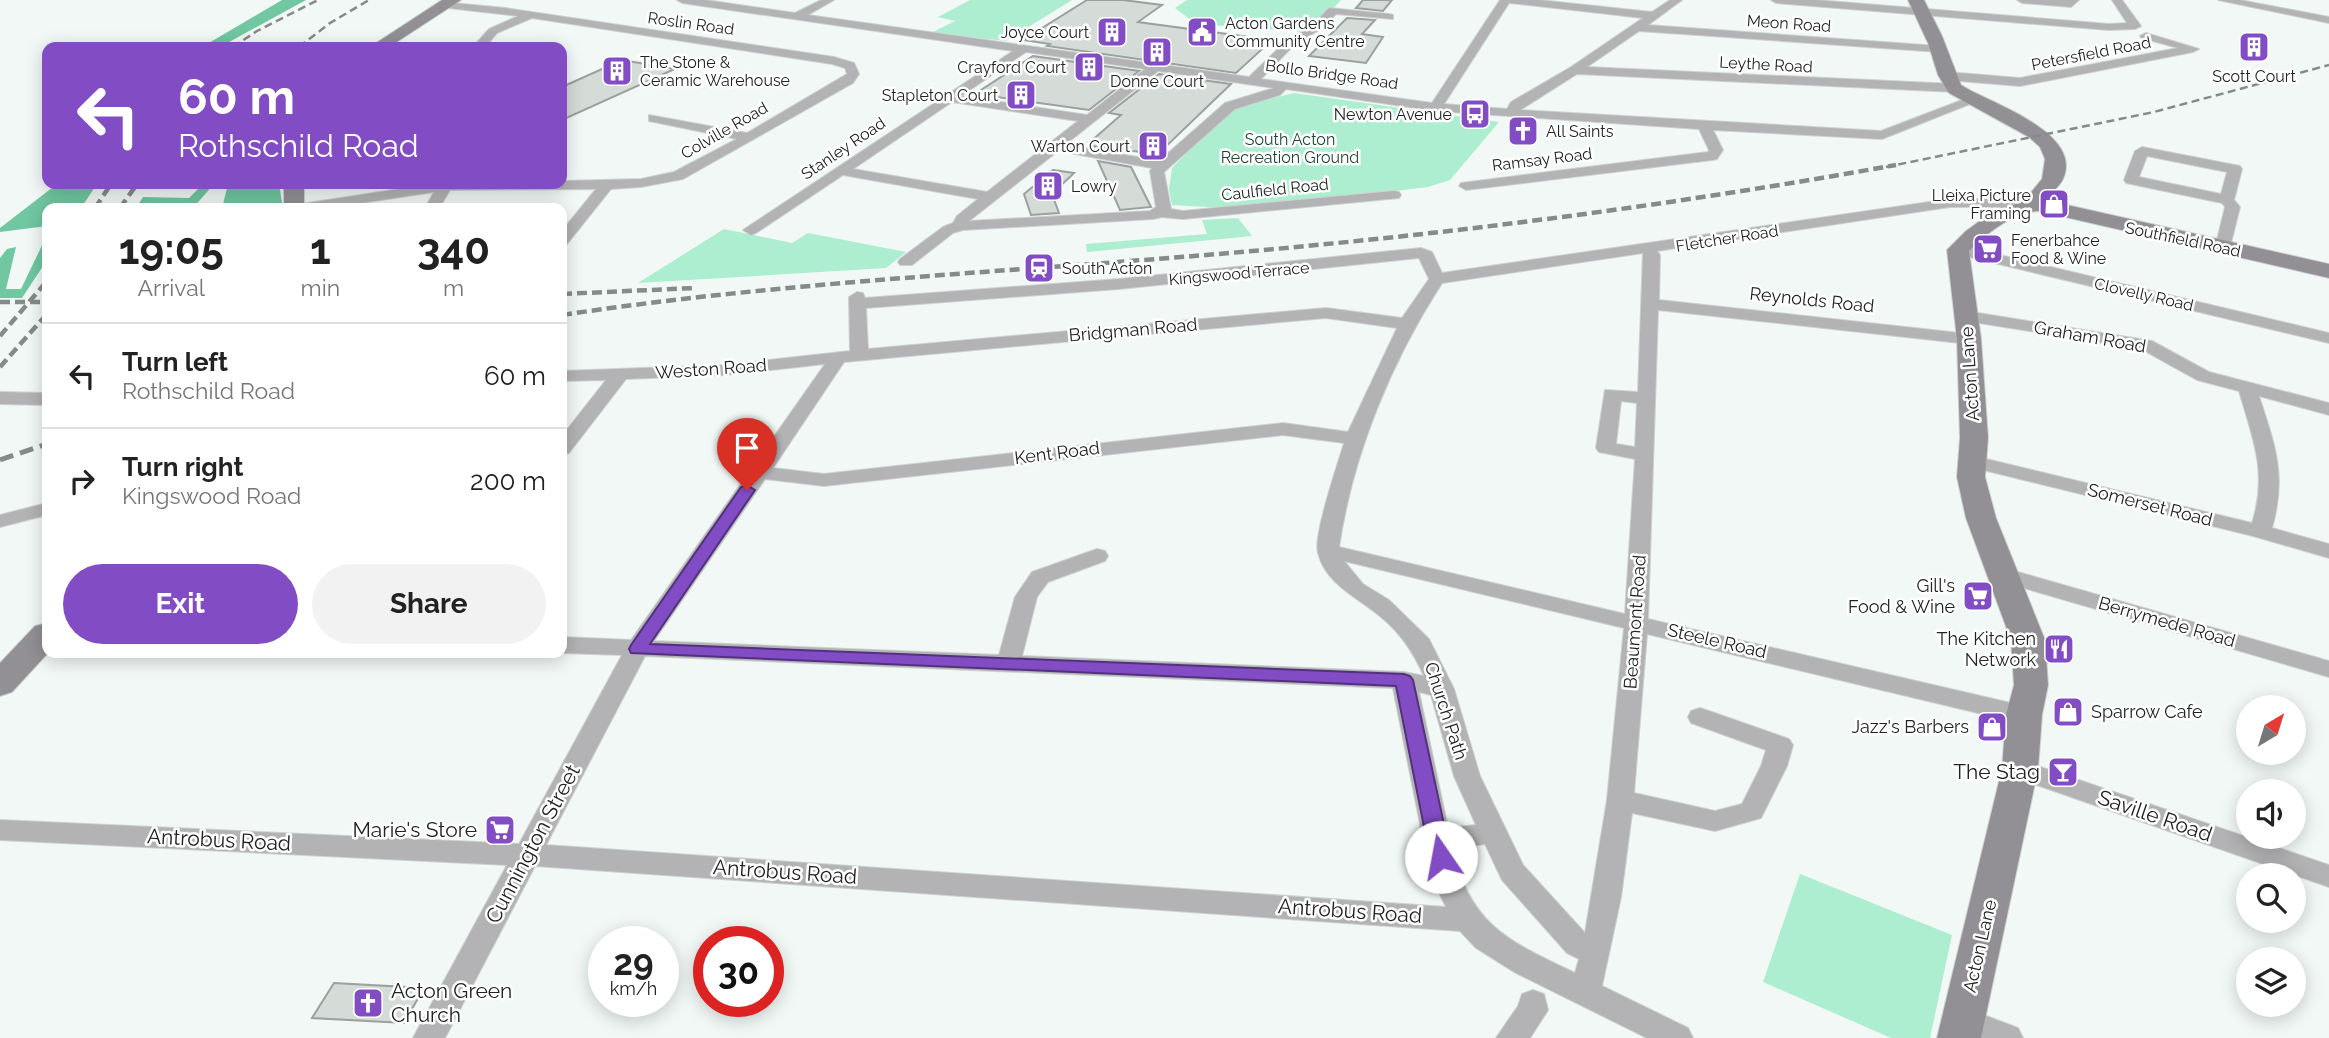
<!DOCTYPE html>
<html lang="en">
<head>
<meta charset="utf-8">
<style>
  :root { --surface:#fff; --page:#f2f2f2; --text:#222; --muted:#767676; --line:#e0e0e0; --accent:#814cc4 }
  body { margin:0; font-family:Raleway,sans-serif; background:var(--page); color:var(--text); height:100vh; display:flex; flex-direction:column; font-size:26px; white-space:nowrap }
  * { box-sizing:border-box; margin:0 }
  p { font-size:23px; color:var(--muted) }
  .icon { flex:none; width:38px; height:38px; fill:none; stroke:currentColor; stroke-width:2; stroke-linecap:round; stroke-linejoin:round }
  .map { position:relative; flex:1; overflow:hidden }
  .side { position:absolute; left:42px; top:203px; width:525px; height:455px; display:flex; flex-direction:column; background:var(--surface); border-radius:14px; box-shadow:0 4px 18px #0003 }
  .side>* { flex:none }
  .top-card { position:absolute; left:42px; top:42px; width:525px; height:147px; border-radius:14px; box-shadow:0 4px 18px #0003; background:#814cc4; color:#fff; overflow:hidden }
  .needle { width:46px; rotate:38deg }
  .controls { position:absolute; left:2236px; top:695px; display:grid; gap:14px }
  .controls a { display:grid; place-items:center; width:70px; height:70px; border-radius:50%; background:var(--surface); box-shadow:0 4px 18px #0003; font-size:35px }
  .speed { position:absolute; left:588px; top:926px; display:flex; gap:14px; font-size:35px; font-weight:700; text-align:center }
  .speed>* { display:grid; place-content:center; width:91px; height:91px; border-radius:50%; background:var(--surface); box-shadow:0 4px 18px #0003; line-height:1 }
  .speed small { font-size:18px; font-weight:400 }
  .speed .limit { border:10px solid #d22; background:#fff; color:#111 }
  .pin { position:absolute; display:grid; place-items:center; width:60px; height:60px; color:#fff; margin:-72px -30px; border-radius:50% 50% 50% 0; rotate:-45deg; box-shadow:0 0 7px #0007 }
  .pin .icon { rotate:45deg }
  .me { position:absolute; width:77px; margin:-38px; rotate:348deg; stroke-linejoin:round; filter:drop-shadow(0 0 5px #0008) }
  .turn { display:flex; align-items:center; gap:24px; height:147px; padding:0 21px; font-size:32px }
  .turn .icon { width:91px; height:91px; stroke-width:2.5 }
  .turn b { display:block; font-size:49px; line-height:60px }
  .eta { display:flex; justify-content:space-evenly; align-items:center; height:119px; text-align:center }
  .eta b { font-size:42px; font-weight:700; line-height:49px }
  .cta { display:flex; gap:14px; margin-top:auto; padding:14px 21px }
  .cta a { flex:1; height:80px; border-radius:42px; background:var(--accent); color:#fff; font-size:28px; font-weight:700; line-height:80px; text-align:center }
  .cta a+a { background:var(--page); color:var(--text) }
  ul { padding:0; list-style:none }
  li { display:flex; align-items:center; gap:21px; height:105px; padding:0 21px; border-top:2px solid var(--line) }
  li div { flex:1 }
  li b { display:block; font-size:26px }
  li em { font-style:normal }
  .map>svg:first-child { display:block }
  .green { fill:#aceecf }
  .forest { fill:#70c7a1 }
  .building { fill:#d5dcd8; stroke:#9aa19e; stroke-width:2 }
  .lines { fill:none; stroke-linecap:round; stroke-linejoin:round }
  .street-casing { stroke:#ccd2cf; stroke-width:2 }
  .secondary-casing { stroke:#ccd2cf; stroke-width:2 }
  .street { fill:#b3b2b4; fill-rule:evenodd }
  .secondary { fill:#929094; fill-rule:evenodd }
  .rail-far2 { stroke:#868a89; stroke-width:2.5; stroke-dasharray:8 4.5; stroke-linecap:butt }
  .rail-far1 { stroke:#868a89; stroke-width:4.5; stroke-dasharray:10 5; stroke-linecap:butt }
  .rail { stroke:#868a89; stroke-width:5; stroke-dasharray:14 7; stroke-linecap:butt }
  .route { fill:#814cc4; stroke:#54317f; stroke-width:2 }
  .labels { text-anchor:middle; stroke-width:5; stroke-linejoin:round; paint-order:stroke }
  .far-street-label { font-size:16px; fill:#222423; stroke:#fff }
  .far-poi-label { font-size:16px; fill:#222423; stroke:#fff; text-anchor:start }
  .far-park-label { font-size:16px; fill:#204636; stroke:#fff }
  .street-label { font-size:18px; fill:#222423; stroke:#fff }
  .poi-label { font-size:18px; fill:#222423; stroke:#fff; text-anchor:end }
  .near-poi-label { font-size:21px; fill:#222423; stroke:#fff; text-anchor:end }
  .near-street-label { font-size:21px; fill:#222423; stroke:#fff }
</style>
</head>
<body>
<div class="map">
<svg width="2329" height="1038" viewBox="0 0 2329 1038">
  <rect width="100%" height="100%" fill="#f1f8f5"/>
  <!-- green -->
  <path class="green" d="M970 0H1072L1006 41 931 33 955 21 938 17Z
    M1187 0H1341L1316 27 1306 32 1196 24 1175 8Z
    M1294 93 1499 122 1450 180 1428 187 1244 209 1172 205 1169 189 1172 168 1201 138 1234 108Z
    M1238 218 1252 236 1087 252 1086 244 1207 234 1202 220Z
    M724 229 792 243 808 233 906 252 886 268 638 283Z
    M1800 874 1952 935 1930 1038H1891L1763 982Z"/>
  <!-- forest -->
  <path class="forest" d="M282 0H306L220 47H202Z
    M57 184H97L81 208H47V226L0 232V228Z
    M203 184H214L193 208H136L143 197 189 198Z
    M228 184H279L283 208H222Z
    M47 235V260L22 298H0V258L7 249 16 247 6 289H21Z"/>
  <!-- building -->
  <path class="building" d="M1087 0H1123L1162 5 1138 22 1272 40 1236 73 1047 46 1050 44 1023 40Z
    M1363 0H1392L1383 11 1356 8Z
    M1347 18 1375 20 1362 34 1383 37 1366 63 1309 56Z
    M1033 56 1139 71 1089 110 975 94Z
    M622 60 675 69 562 120V87Z
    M1159 74 1231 84 1158 154 1091 146 1089 143 1121 115 1109 113Z
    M1098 161 1131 167 1151 207 1120 210Z
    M1053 170 1074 173 1052 194 1059 213 1031 215 1024 194Z
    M334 983 424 988 404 1023 312 1018Z"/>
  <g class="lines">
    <!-- street casing -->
    <g class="street-casing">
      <path id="street" d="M677 0H705L795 13 821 0H834L808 15 1249 77 1287 40 1313 25 1329 8 1389 14 1393 15V19L1336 14 1321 29 1295 44 1261 79 1432 103 1500 0H1539L1652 12 1670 0H1682L1648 25 1939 46 1945 49 1939 52 1639 31 1587 67 1955 84 1961 88 1955 92 1577 74 1520 110 1881 131 1970 97H1978L1980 100 1882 139 1713 130 1723 150 1717 159 1712 160 1466 190 1459 186 1461 183 1708 152 1709 150 1699 129 1436 111 1286 89 1280 95 1235 109 1164 172 1171 209 1183 211 1394 191 1399 192 1401 195 1399 198 1183 219 1162 217 1153 219 963 230 953 233 912 265H900L898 262 900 259 943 227 953 223 957 216 978 199 843 175 756 233 751 235 743 230 1013 51 682 3ZM1509 3H1510L1643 18 1571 67 1511 102 1507 109 1444 104ZM1026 52 1145 69 1087 115 961 96ZM1158 71 1274 88 1225 103 1159 161 1066 144ZM952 102 1078 121 987 192 853 169ZM1058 151 1152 168 1150 171 1156 207 1150 211 969 221Z
        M1771 0H1816L2109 24 2127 23 2112 0H2122L2141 26 2135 29 2109 30 1776 3Z
        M2017 0H2079L2071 7 2022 3Z
        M2218 0H2240L2329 17V23Z
        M443 2 505 8 834 57 854 63 859 74 853 83 683 179 641 187 611 189 567 244 562 246V231L596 189 450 190 439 208H425L434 192 328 208H294L301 204 432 184H562V181L641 179 674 172 737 139 649 121V115L747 133 847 74 845 68 832 64 532 18 497 33 485 47H473L489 29 518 16 439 7V3Z
        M2146 33 2199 49 2193 52 2020 86 1947 80 1941 76 1947 72 2020 78 2178 48 2142 38 2140 36Z
        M2142 147 2240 166 2242 169 2234 200 2240 207 2229 251 2223 253 2215 248 2225 207 2222 203 2126 183 2124 180 2135 151ZM2147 156 2227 172 2221 194 2139 177Z
        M1950 199H1991L2022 205 2024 208 2017 212 1991 207H1950L1657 251 1660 255 1659 300 1969 334 1978 339 1969 344 1658 310 1648 619 2024 706 2033 709 2036 715 2033 721 2024 724 1647 634 1634 793 1715 811 1742 804 1761 766 1766 750 1691 723 1688 717 1691 711 1700 708 1709 711 1789 739 1793 745 1787 766 1761 818 1715 831 1632 813 1621 897 1602 986 1688 1028 1693 1038H1647L1514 972 1476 948 1460 931 535 866 445 1038H413L507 865 0 840V820L519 844 622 655 562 653V637L631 640 825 364 725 375 626 379 569 453 562 455V436L606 380 562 381V371L725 365 850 351 849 297 857 292 863 293 865 298 1119 279 1421 248 1432 252 1442 273ZM1643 253 1638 392 1605 390 1596 448 1599 452 1635 459 1625 614 1339 547C1353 454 1391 362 1442 283ZM1419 258 1429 279 1402 318 1326 308 868 349 866 308 1119 289ZM1326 318 1397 328 1348 432 1283 423 824 474 773 468 844 362ZM1621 401 1637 403 1635 447 1616 444ZM1283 435 1344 443C1338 464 1313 535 1318 553 1325 581 1351 594 1372 610 1397 628 1412 649 1424 676L1404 672 1022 656 1037 597 1048 582 1105 561 1108 556 1105 551 1097 549 1032 572 1015 597 999 655 654 641 765 479 824 486ZM1344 561 1624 628 1607 800 1585 933 1523 865 1480 776 1454 689 1429 639 1389 600 1363 584ZM645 656 1393 688 1430 874 1446 907 546 845ZM1419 692 1431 695 1454 776 1476 825 1448 828ZM1485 844 1502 880 1567 953 1579 959 1575 973C1510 942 1469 925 1453 849Z
        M1958 245 2329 333V343L1952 253 1950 250 1952 247Z
        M1966 311 2152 341 2209 372 2329 403V415L2259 396C2275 446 2287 475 2272 528L2329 544V558L2253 536 1963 465 1960 461 1963 457 1970 455 2252 523C2268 473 2253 439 2239 391L2197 380 2141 349 1960 320 1958 316Z
        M0 392 47 393V405L0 404Z
        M47 503V515L0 527V515Z
        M2004 568 2329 661V677L1996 580 1993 575 1996 570Z
        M2020 760 2329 865V887L2011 776 2007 769 2011 762Z
        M1533 990 1544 994 1548 1010 1530 1038H1496L1518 1006 1522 994Z
        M1963 1007 2018 1028 2023 1038H1973L1952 1029 1948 1020 1952 1011Z"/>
    </g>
    <!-- secondary casing -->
    <g class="secondary-casing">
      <path id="secondary" d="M442 0H461L389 47H370Z
        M1908 0H1924L1942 36 1961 85C1989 103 2084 132 2063 179 2059 187 2051 193 2045 200L2329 264V278L2039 211C2013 212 1987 233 1969 251L1981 339 1988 438 1985 477 1996 518 2045 640 2048 685 2042 715 2038 769 1981 1038H1937L2002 769 2006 715 2014 685 2011 640 1966 518 1957 477 1960 438 1957 339 1947 250 1966 231 1988 215 2024 201 2042 179 2045 159 2040 147 2029 137 1949 93 1938 75 1928 43Z
        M284 184H304V208H284Z
        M47 623 48 653 12 692 0 696V663L35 626Z"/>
    </g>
    <!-- street -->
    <use href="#street" class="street"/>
    <!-- secondary -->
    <use href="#secondary" class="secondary"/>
    <!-- rail-far2 -->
    <path class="rail-far2" d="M233 47 257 31 318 0
      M299 47 330 23 369 0
      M1886 167 2154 112 2329 65"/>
    <!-- rail-far1 -->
    <path class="rail-far1" d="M95 208 111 184
      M120 208 137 184
      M562 294 695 288
      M0 302H47
      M562 315C787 281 1014 272 1241 252 1460 233 1679 204 1896 165
      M0 336 47 281
      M0 367 47 314"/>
    <!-- rail -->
    <path class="rail" d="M0 460 47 444"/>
  </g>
  <!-- route -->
  <path class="route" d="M747 485 755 490 650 644 1404 674 1410 676 1413 680 1451 857 1448 863 1441 865 1433 863 1430 857 1396 686 631 653 629 649 631 645 741 487Z"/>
  <!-- icons -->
  <defs>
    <g id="building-square" transform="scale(1.575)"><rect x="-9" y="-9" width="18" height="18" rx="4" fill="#814cc4" stroke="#fff"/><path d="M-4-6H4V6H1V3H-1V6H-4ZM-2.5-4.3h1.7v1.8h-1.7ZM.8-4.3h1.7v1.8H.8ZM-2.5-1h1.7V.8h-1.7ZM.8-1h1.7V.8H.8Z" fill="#fff"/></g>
    <g id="civic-square" transform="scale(1.575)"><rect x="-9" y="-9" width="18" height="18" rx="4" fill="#814cc4" stroke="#fff"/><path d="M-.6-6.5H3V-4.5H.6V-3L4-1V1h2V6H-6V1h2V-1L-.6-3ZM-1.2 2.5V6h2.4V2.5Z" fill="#fff"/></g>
    <g id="bus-square" transform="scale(1.575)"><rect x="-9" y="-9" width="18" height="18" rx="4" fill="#814cc4" stroke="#fff"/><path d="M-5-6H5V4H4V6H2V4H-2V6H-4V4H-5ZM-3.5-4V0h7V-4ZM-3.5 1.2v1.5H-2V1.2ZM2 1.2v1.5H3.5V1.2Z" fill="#fff"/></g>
    <g id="church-square" transform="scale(1.575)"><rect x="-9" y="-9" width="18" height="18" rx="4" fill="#814cc4" stroke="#fff"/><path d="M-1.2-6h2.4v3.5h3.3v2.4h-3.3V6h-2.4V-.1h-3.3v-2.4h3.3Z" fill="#fff"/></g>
    <g id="shop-square" transform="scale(1.575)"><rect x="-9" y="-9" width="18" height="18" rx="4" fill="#814cc4" stroke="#fff"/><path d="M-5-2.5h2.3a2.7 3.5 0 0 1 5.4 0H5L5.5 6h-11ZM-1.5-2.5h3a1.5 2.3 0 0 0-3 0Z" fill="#fff"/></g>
    <g id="supermarket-square" transform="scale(1.575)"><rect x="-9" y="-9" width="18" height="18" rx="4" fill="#814cc4" stroke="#fff"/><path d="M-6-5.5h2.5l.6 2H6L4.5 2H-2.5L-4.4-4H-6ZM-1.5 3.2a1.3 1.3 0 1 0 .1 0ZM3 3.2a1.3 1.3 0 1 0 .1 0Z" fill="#fff"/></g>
    <g id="station-square" transform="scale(1.575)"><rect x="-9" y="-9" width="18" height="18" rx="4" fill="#814cc4" stroke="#fff"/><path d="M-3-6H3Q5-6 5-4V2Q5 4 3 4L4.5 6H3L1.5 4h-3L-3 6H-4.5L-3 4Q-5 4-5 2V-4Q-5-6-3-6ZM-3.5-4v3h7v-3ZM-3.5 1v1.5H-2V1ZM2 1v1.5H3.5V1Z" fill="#fff"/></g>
    <g id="restaurant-square" transform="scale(1.575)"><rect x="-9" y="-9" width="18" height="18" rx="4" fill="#814cc4" stroke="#fff"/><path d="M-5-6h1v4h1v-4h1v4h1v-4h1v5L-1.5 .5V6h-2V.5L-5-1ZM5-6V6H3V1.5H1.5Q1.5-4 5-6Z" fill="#fff"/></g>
    <g id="bar-square" transform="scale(1.575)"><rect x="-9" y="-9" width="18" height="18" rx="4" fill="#814cc4" stroke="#fff"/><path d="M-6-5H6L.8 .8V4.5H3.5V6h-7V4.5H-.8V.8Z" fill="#fff"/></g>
  </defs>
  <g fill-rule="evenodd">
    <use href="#building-square" x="1112" y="32"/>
    <use href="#civic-square" x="1202" y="32"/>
    <use href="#building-square" x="2254" y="47"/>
    <use href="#building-square" x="1157" y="52"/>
    <use href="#building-square" x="1089" y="67"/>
    <use href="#building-square" x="617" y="71"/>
    <use href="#building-square" x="1021" y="95"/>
    <use href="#bus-square" x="1475" y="114"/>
    <use href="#church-square" x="1523" y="131"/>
    <use href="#building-square" x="1153" y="146"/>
    <use href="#building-square" x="1048" y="186"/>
    <use href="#shop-square" x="2054" y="204"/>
    <use href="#supermarket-square" x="1988" y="249"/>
    <use href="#station-square" x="1039" y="268"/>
    <use href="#supermarket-square" x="1978" y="596"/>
    <use href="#restaurant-square" x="2059" y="649"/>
    <use href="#shop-square" x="2068" y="712"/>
    <use href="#shop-square" x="1992" y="727"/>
    <use href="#bar-square" x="2063" y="772"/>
    <use href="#supermarket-square" x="500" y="830"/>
    <use href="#church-square" x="368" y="1003"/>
  </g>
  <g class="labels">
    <!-- far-street labels -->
    <g class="far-street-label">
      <text transform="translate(691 23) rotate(8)" y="6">Roslin Road</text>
      <text transform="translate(1789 23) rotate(4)" y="6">Meon Road</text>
      <text transform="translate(2091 53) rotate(-11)" y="6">Petersfield Road</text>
      <text transform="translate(1766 64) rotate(3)" y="6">Leythe Road</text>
      <text transform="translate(1332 74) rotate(8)" y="6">Bollo Bridge Road</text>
      <text transform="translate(724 130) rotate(-30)" y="6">Colville Road</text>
      <text transform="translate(843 148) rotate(-34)" y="6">Stanley Road</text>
      <text transform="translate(1542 159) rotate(-7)" y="6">Ramsay Road</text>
      <text transform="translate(1275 189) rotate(-6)" y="6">Caulfield Road</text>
      <text transform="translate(1727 238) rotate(-9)" y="6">Fletcher Road</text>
      <text transform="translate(2183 239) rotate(12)" y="6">Southfield Road</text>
      <text transform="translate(1239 273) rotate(-5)" y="6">Kingswood Terrace</text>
      <text transform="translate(2144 294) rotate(13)" y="6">Clovelly Road</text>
    </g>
    <!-- far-poi labels -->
    <g class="far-poi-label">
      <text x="1225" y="29">Acton Gardens<tspan x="1225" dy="18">Community Centre</tspan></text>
      <text x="1089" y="38" text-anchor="end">Joyce Court</text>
      <text x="640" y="68">The Stone &amp;<tspan x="640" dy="18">Ceramic Warehouse</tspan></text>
      <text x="1066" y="73" text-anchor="end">Crayford Court</text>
      <text x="2254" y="82" text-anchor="middle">Scott Court</text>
      <text x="1157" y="87" text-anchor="middle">Donne Court</text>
      <text x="998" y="101" text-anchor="end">Stapleton Court</text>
      <text x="1452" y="120" text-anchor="end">Newton Avenue</text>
      <text x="1546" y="137">All Saints</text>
      <text x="1130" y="152" text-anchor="end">Warton Court</text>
      <text x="1071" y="192">Lowry</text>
      <text x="2031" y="201" text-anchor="end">Lleixa Picture<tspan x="2031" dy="18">Framing</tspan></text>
      <text x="2011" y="246">Fenerbahce<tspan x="2011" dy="18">Food &amp; Wine</tspan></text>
      <text x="1062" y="274">South Acton</text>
    </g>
    <!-- far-park labels -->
    <g class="far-park-label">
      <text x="1290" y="145">South Acton<tspan x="1290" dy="18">Recreation Ground</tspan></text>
    </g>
    <!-- street labels -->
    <g class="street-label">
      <text transform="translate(1812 300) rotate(6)" y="6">Reynolds Road</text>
      <text transform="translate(1133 330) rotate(-5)" y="6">Bridgman Road</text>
      <text transform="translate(2090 337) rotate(10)" y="6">Graham Road</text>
      <text transform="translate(711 369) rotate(-4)" y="6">Weston Road</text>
      <text transform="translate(1970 374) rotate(-94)" y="6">Acton Lane</text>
      <text transform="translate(1057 453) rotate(-7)" y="6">Kent Road</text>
      <text transform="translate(2150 505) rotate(14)" y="6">Somerset Road</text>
      <text transform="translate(1635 622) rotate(-86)" y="6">Beaumont Road</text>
      <text transform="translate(2167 622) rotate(16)" y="6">Berrymede Road</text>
      <text transform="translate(1717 641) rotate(13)" y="6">Steele Road</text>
      <text transform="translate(1446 711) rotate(72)" y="6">Church Path</text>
      <text transform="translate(1980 946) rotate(-77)" y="6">Acton Lane</text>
    </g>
    <!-- poi labels -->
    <g class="poi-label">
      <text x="1955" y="592">Gill's<tspan x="1955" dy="21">Food &amp; Wine</tspan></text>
      <text x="2036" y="645">The Kitchen<tspan x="2036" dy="21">Network</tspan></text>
      <text x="2091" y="718" text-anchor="start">Sparrow Cafe</text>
      <text x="1969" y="733">Jazz's Barbers</text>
    </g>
    <!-- near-poi labels -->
    <g class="near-poi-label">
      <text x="2040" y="779">The Stag</text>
      <text x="477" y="837">Marie's Store</text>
      <text x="391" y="998" text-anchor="start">Acton Green<tspan x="391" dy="24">Church</tspan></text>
    </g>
    <!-- near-street labels -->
    <g class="near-street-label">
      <text transform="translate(2155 816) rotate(19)" y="7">Saville Road</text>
      <text transform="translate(219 840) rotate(3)" y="7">Antrobus Road</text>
      <text transform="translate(533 844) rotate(-62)" y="7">Cunnington Street</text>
      <text transform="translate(785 872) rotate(4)" y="7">Antrobus Road</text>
      <text transform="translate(1350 911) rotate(4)" y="7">Antrobus Road</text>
    </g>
  </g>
</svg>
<div class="controls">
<a><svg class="needle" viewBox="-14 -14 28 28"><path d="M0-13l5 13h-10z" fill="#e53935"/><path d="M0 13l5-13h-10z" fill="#767676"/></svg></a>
<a><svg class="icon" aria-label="sound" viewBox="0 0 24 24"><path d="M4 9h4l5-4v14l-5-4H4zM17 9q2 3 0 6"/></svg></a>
<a><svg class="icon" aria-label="search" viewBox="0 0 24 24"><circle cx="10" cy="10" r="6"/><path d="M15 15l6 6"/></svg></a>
<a><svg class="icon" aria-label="layers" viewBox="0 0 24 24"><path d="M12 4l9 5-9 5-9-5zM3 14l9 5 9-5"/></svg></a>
</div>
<div class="speed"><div>29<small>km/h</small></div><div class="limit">30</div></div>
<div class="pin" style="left:747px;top:490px;background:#d93025"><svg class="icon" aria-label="arrive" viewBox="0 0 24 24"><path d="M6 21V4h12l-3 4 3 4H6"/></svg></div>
<svg class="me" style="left:1441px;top:857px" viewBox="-20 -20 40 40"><circle r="19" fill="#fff"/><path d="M0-13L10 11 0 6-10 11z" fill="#814cc4"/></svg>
<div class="top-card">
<div class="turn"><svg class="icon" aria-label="left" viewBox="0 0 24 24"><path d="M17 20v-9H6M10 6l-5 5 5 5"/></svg><div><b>60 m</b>Rothschild Road</div></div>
</div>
<section class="side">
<div class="eta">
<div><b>19:05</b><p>Arrival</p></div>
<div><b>1</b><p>min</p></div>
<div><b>340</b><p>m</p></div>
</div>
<ul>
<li><svg class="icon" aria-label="left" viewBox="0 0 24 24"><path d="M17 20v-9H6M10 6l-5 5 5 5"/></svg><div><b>Turn left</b><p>Rothschild Road</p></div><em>60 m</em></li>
<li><svg class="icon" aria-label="right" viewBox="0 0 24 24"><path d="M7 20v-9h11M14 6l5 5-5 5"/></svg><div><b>Turn right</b><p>Kingswood Road</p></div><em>200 m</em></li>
</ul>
<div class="cta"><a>Exit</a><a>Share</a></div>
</section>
</div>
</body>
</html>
